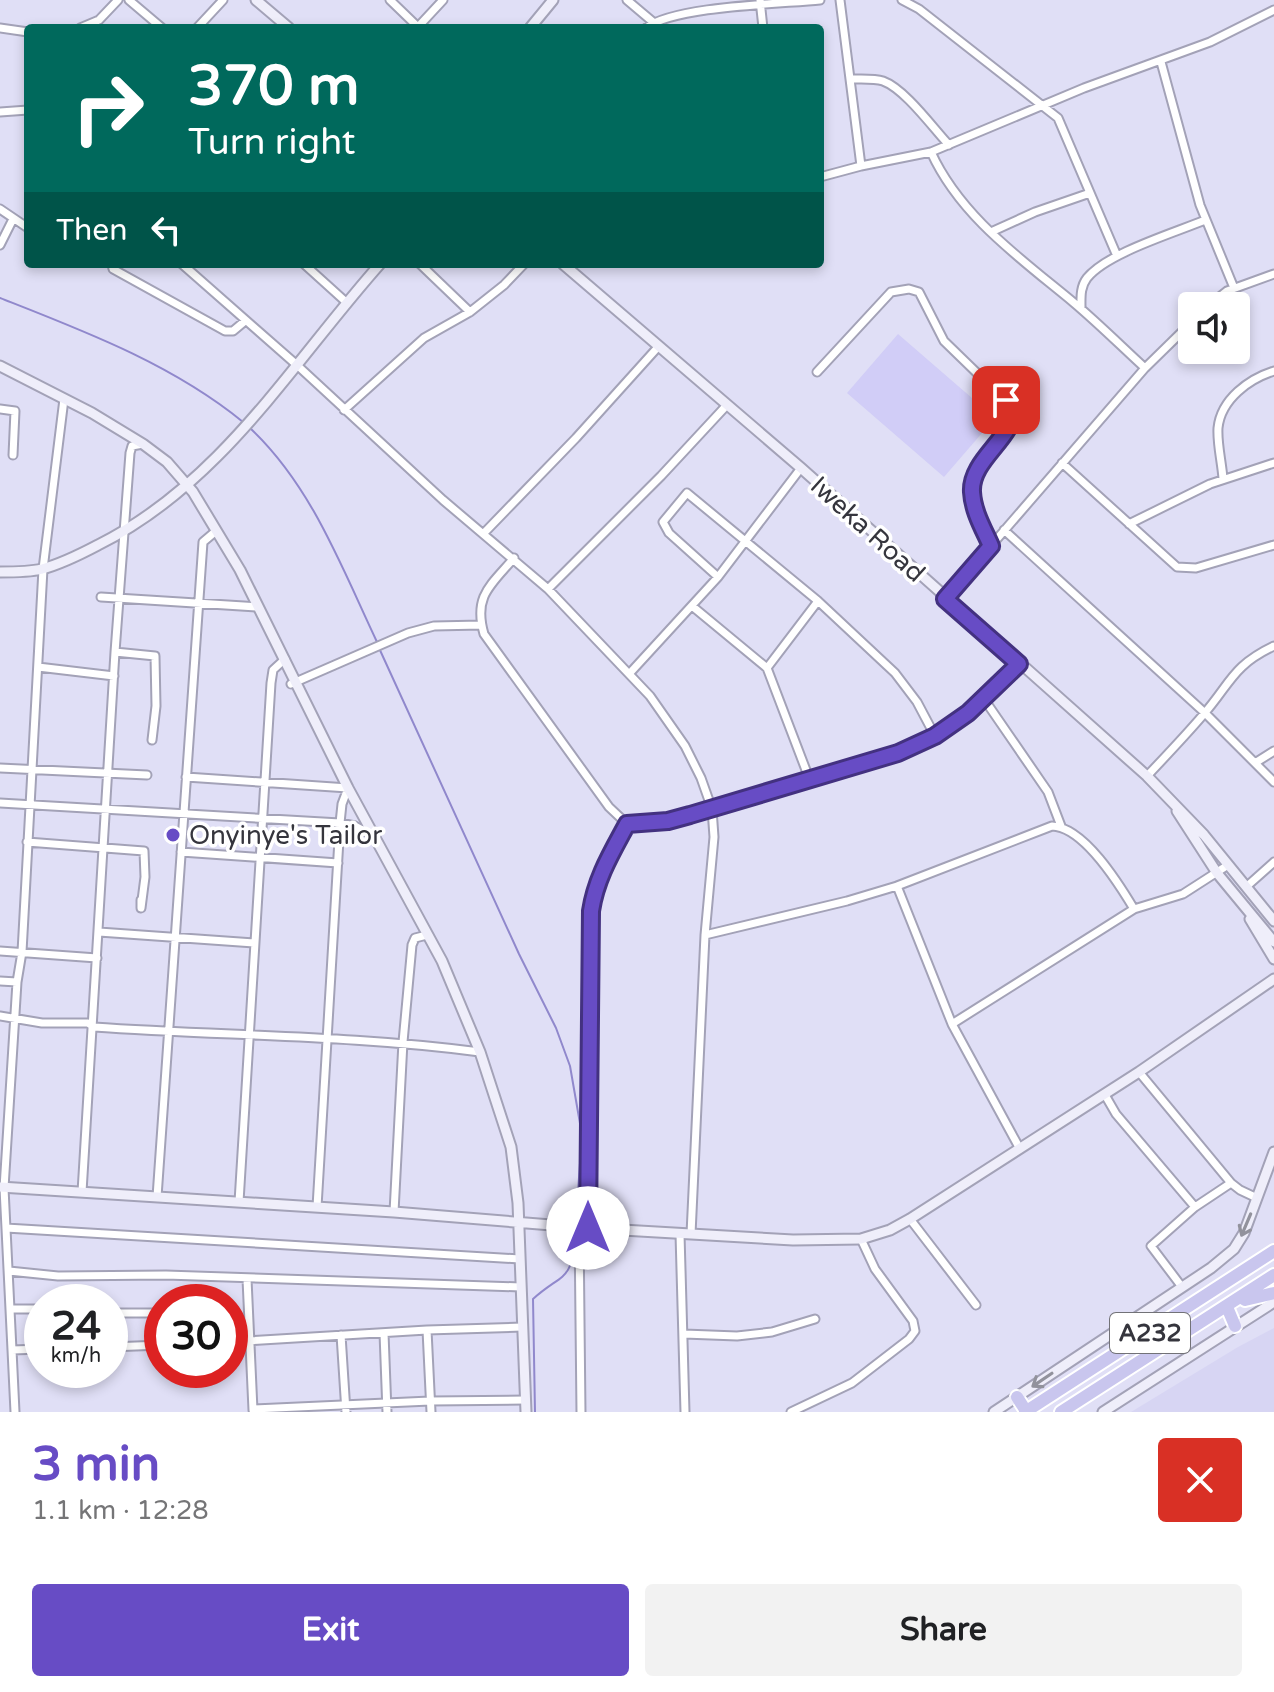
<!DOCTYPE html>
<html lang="en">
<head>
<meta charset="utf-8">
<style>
  :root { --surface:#fff; --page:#f2f2f2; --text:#202124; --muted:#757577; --accent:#674cc5 }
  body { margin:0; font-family:"Varela Round",sans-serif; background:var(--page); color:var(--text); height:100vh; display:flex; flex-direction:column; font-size:30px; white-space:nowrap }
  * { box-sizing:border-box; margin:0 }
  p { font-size:26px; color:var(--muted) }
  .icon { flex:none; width:44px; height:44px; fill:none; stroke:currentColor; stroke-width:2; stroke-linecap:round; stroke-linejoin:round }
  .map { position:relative; height:1412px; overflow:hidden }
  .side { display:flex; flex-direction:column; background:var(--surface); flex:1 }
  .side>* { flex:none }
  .top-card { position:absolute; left:24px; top:24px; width:800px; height:244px; border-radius:8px; box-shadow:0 4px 12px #0003; background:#00695c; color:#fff; overflow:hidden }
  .tools { position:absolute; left:1178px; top:292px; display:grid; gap:16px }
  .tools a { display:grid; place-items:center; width:72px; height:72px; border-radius:8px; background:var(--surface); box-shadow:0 4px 12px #0003; font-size:40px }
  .speed { position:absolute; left:24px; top:1284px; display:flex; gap:16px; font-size:40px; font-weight:700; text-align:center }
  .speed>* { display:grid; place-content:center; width:104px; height:104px; border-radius:50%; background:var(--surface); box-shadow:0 4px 12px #0003; line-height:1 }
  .speed small { font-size:20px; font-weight:400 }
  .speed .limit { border:12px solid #d22; background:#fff; color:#111 }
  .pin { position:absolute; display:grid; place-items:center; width:68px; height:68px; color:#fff; margin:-34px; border-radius:16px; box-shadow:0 4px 12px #0006 }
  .me { position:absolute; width:88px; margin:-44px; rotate:0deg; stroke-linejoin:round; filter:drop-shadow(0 0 6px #0008) }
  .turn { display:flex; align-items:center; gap:28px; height:168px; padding:0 32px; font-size:36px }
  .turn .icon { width:104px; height:104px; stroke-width:2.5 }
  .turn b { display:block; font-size:56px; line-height:68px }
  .then { display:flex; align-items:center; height:76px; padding:0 32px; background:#0003; gap:16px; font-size:30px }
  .round { display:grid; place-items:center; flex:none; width:84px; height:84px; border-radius:8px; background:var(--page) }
  .summary { display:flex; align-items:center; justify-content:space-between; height:136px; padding:0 32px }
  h1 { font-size:48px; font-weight:800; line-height:60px; color:var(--accent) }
  .primary-button { display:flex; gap:16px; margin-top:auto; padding:16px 32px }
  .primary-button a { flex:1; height:92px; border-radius:8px; background:var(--accent); color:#fff; font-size:32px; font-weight:800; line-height:92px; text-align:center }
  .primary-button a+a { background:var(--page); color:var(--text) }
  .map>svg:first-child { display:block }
  .built { fill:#d7d5f3 }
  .green { fill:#d1cdf7 }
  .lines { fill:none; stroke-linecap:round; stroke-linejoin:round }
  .stream { stroke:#9088cc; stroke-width:2 }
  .street-casing { stroke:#a3a2b7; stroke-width:11 }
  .secondary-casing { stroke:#a3a2b7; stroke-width:13 }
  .highway-casing { stroke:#fff; stroke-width:16 }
  .street { stroke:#fff; stroke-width:7 }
  .secondary { stroke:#efeefa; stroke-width:9 }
  .highway { stroke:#c9c6ee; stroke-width:12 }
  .oneway { stroke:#92929c }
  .route-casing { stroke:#433180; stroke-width:20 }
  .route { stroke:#674cc5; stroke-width:14 }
  .poi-dot { fill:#674cc5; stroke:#fff; stroke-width:3 }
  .labels { text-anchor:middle; stroke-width:7; stroke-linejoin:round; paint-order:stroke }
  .shield { fill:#fff; stroke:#727277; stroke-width:2 }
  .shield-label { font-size:24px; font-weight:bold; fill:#35353d }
  .street-label { font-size:26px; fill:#35353d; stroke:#fff }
  .poi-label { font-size:26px; fill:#35353d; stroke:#fff; text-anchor:start }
</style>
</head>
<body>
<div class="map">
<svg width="1274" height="1412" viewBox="0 0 1274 1412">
  <rect width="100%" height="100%" fill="#e0dff6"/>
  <!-- built -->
  <path class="built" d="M1274 1328V1412H1131L1238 1347Z"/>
  <!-- green -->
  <path class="green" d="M898 334 995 418 944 477 847 393Z"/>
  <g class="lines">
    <!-- stream -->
    <path class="stream" d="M0 298C84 331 172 364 243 422
      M251 429C312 487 341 566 377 642
      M379 648 519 954 556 1028 570 1066 582 1135 576 1220
      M535 1412 533 1299C563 1272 572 1283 575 1235"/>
    <!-- street casing -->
    <g class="street-casing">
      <path id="street" d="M129 0 162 28
        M390 0 419 28
        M627 0 653 22
        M760 0 763 28
        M840 0 861 166 931 152 1084 88 1210 42 1274 10
        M902 0 919 9 1058 118 1117 256
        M0 28 28 32
        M80 28 99 20 118 0
        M197 28 223 0
        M417 28 443 0
        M646 28C674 6 780 4 820 0
        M1161 62 1200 205 1234 288
        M850 79C861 79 874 78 883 81 905 89 933 128 949 145
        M0 112 28 110
        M931 152C960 216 1020 258 1073 302 1098 323 1121 346 1145 368
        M820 177 861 166
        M0 209 28 228
        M991 232 1035 212 1090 193
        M0 245 13 219
        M112 264 113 269 225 331H233L245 321
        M182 264 298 366 443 500 548 589 650 696 685 746 701 778 712 809 714 837 705 935 691 1234
        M304 264 346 302
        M420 264 470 312
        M1208 306 1227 291 1274 274
        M1081 308C1081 298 1080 287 1087 278 1107 253 1174 233 1205 220
        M817 372 891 292 909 289 919 292 944 341 1013 408C1016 437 970 459 972 492 973 511 983 528 991 546
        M0 409 15 411 13 455
        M344 410 424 338 470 312 504 285 524 264
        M1062 463 1177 567 1196 568 1274 545
        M1223 479C1222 463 1217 444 1218 428 1221 399 1249 379 1274 371
        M1129 524 1210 484 1274 463
        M1004 530 1205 713 1274 782
        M484 533 576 438 658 347
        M514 558C491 585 473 596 484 634L609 807 627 824 668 821 898 753 935 736 968 713 1019 664
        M718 577 669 533 663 522 687 493 818 601 895 673 917 702 935 736
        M548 589 661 476 726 406
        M101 597 258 607
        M945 599 1145 368 1192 322
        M692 606 767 668
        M115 652 155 656 156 706 152 740
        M38 667 114 676
        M629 674 718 577 801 468
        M291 684 408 633 434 626 481 625
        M984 699 1048 792 1061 826
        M1255 763 1274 751
        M0 768 147 775
        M1147 776C1166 756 1185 736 1203 715 1231 683 1232 666 1274 646
        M186 777 348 788 342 804 340 823 317 1207
        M809 778 767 668 818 601
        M0 803 340 823 355 826 374 836
        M27 842 144 851 145 877 141 908V900
        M181 852 338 863
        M897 886 1052 826C1084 827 1119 884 1134 909
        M1246 887 1274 862
        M99 932 254 943
        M705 935 847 901 897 886 952 1024 1020 1149
        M0 951 97 958
        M0 981 17 982
        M0 1016 42 1023H88L94 1027C223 1036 352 1035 480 1052
        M952 1024 1134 909 1183 894 1228 865
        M1139 1072 1231 1183 1240 1190 1257 1198
        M1105 1095 1116 1114 1195 1207 1231 1183
        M82 1192 115 652 130 453 132 446 143 444
        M157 1197 203 542 216 531
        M239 1202 271 683 273 670 285 659
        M394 1212 403 1042 412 945 415 938 427 935
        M910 1219 976 1305
        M6 1228 520 1259
        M579 1228 581 1412
        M588 1228 591 911 597 881 627 824
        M680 1234 685 1412
        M9 1271 58 1276 166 1275 521 1287
        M247 1279 253 1410
        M1182 1287 1151 1246 1195 1207
        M10 1309H42
        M110 1313H162
        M427 1330 431 1412
        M384 1333 387 1412
        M684 1334 737 1336 772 1332 815 1319
        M341 1335 346 1412
        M230 1342 427 1330 522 1327
        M110 1347 162 1345
        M42 1349 12 1350 4 1188 17 982 22 952 43 569 64 399
        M12 1350 15 1412
        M253 1409 430 1401 525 1400
        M791 1412 852 1383 909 1339 915 1331 913 1321 875 1269 861 1239"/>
    </g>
    <!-- secondary casing -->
    <g class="secondary-casing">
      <path id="secondary" d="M256 0 289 28
        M530 28 553 0
        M563 264 801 468 1147 776 1204 835 1274 921
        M0 366 92 413 143 444 167 462 193 492 240 570 348 788 442 961 480 1052 511 1147 518 1203 526 1412
        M0 572C14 572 29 572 42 569 61 564 81 554 98 545 221 484 292 363 380 264
        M1177 811 1217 873 1274 942
        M1250 919 1274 959
        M0 1187 394 1212 588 1228 793 1240 861 1239 890 1230 910 1219 1139 1072 1274 979
        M994 1412 1211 1268 1234 1249 1244 1233 1274 1152
        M1103 1412 1274 1302"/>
    </g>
    <!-- highway casing -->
    <g class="highway-casing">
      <path id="highway" d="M1245 1300 1274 1293
        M1227 1307 1235 1326
        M1017 1397 1026 1411
        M1025 1412 1274 1251
        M1061 1412 1274 1275"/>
    </g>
    <!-- street -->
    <use href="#street" class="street"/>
    <!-- secondary -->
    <use href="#secondary" class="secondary"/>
    <!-- highway -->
    <use href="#highway" class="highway"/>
  </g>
  <!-- one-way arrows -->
  <defs><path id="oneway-shaft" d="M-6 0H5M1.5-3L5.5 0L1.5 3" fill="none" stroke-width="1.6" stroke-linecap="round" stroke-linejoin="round" transform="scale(2)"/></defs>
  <g class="oneway">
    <use href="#oneway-shaft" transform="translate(1246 1225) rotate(113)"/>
    <use href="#oneway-shaft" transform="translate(1042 1380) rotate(146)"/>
  </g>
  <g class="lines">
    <!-- route casing -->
    <g class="route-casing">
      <path id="route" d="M588 1228 591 911C596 878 612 852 627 824L668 821 690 815 898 753 935 736 968 713 1019 664 945 599 991 546C983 528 973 511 972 492 970 459 1016 437 1013 408L1006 400"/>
    </g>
    <!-- route -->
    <use href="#route" class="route"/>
  </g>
  <!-- markers -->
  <circle class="poi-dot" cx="173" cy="835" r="8"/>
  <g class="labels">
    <!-- shield labels -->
    <rect class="shield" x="1110" y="1313" width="80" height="40" rx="6"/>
    <g class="shield-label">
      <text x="1150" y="1341">A232</text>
    </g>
    <!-- street labels -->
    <g class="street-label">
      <text transform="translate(868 529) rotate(42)" y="9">Iweka Road</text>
    </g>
    <!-- poi labels -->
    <g class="poi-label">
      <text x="189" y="844">Onyinye's Tailor</text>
    </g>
  </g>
</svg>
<div class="tools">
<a><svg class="icon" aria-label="sound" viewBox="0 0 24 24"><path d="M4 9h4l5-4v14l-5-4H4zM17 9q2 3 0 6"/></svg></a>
</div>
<div class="speed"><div>24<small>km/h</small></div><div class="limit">30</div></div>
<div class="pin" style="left:1006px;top:400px;background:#d93025"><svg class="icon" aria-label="arrive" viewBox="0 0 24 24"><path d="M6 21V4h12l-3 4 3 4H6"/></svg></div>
<svg class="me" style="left:588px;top:1228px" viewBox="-20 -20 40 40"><circle r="19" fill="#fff"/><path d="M0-13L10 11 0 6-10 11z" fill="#674cc5"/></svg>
<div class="top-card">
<div class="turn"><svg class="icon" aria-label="right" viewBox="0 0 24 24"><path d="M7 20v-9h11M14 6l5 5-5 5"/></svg><div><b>370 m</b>Turn right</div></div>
<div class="then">Then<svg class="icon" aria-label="left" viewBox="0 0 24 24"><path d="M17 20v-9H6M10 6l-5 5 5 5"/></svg></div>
</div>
</div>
<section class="side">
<div class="summary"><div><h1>3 min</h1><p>1.1 km · 12:28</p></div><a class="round" style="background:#d93025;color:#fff"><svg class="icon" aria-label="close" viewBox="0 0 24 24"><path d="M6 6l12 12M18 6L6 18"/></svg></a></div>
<div class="primary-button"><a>Exit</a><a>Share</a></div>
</section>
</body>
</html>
